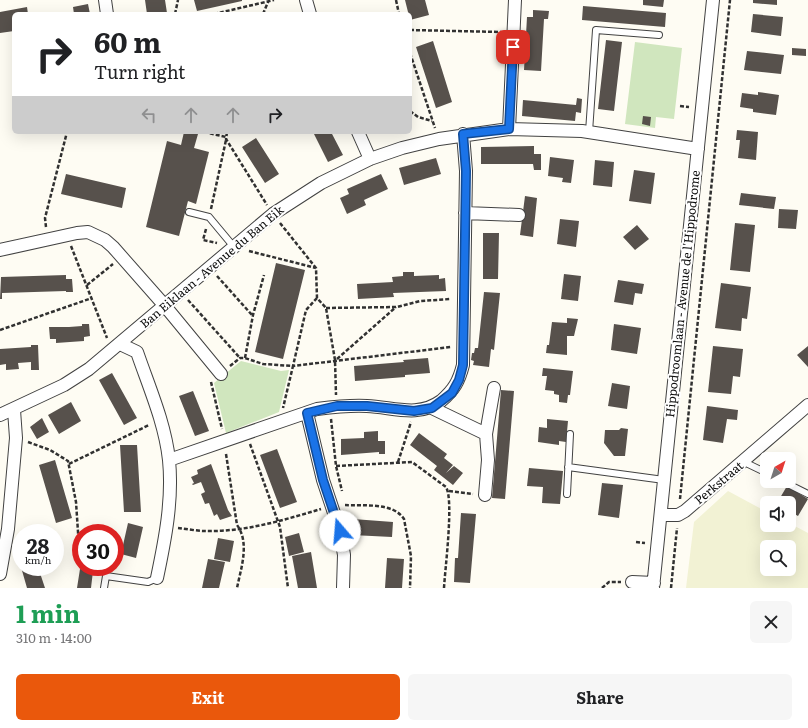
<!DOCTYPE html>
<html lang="en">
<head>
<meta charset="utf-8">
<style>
  :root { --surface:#fff; --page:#f6f6f6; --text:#202124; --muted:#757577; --accent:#ea580c }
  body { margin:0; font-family:Literata,serif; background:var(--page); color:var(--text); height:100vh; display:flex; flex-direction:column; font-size:15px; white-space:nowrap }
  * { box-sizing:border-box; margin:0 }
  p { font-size:13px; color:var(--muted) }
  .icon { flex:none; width:22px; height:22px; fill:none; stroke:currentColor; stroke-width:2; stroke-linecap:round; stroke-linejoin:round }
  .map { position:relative; height:588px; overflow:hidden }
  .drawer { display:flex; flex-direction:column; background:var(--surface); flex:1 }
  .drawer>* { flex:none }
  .guide { position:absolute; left:12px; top:12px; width:400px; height:122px; border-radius:6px; box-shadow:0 4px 16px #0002; background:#fff; color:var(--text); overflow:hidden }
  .needle { width:26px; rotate:39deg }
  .controls { position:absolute; left:760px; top:452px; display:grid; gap:8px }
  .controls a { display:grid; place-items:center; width:36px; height:36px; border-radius:6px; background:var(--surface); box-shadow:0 4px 16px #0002; font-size:20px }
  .speed { position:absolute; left:12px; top:524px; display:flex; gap:8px; font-size:20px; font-weight:700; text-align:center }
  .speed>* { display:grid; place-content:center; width:52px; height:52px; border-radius:50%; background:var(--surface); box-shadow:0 4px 16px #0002; line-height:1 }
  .speed small { font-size:10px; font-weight:400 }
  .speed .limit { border:6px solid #d22; background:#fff; color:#111 }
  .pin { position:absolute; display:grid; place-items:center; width:34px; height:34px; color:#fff; margin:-17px; border-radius:8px; box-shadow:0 2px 6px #0006 }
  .me { position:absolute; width:44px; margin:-22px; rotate:342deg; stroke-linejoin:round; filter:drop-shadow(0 0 3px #0008) }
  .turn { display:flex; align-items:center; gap:14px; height:84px; padding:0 16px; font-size:18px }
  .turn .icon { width:52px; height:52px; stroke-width:2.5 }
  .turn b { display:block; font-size:28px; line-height:34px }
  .lanes { display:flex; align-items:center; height:38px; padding:0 16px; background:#0003; justify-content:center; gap:20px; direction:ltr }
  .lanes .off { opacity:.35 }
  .round { display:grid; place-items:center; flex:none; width:42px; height:42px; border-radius:6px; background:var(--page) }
  .headline { display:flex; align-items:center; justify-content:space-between; height:68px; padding:0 16px }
  h1 { font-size:24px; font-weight:700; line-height:30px; color:#1e9e55 }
  .button { display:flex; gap:8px; margin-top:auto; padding:8px 16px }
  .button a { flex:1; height:46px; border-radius:6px; background:var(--accent); color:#fff; font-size:16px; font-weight:700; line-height:46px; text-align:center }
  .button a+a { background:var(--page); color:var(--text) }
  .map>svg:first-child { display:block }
  .farmland { fill:#f2f2d4; fill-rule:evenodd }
  .green { fill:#d0e6be }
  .building { fill:#57514c }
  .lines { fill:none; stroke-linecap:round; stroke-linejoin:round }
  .service-casing { stroke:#424242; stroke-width:8 }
  .minor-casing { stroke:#424242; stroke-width:14 }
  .path { stroke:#313131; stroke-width:2.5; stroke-dasharray:4 2; stroke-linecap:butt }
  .service { stroke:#fff; stroke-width:6 }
  .minor { stroke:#fff; stroke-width:12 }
  .route-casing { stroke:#114b97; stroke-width:10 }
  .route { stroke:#1a73e8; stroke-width:7 }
  .labels { text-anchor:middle; stroke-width:4; stroke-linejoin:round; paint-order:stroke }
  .street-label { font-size:12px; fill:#0f0f0f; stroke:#fff }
</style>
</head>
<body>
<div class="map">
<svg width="808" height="588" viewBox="0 0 808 588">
  <rect width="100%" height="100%" fill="#fefcf3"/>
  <!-- farmland -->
  <path class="farmland" d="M728 491 767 512V525H789V523L808 533V588H686L694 522ZM767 547H789V569H767Z"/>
  <!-- green -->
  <path class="green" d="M635 42 682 48 674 119 656 117 655 128 625 124Z
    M241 361 281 371 289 370 279 412 226 433 214 383Z"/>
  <!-- building -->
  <path class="building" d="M145 0H165L167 13 147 14Z
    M194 0H242V1L197 11Z
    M405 0H425L429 15 410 20Z
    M643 0H664L663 7 643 5Z
    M753 0H777V5L753 3Z
    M88 4 90 14H74L73 7Z
    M583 6 666 13 665 27 582 20Z
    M27 7 28 14H14V31L0 33V12Z
    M533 10 549 11 548 19H544L541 71 524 70 527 17H533Z
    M753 14 783 17 781 36 751 32Z
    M606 40 622 42 614 111 598 109Z
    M433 41 452 102 436 108 416 47Z
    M792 48 806 49V56L792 55Z
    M747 51 784 55 781 74 744 70Z
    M758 92 779 95 776 115 753 112V109L740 107 742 93 758 95Z
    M577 98 582 99 581 113 576 112 575 121 522 116 523 100 576 105Z
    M643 116 651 117 650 126 642 124Z
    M737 130 758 132 756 160 738 158 740 140H736Z
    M184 132 198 134 194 148 209 152 196 204 188 201 179 236 146 227 167 141 181 145Z
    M313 132H331L343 155 328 162Z
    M256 138 279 174 265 183 242 147Z
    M534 146V154H541V170H534L533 164H481V147Z
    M550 157 574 160 571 183 562 182 563 178 548 176Z
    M436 158 441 174 404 185 399 168Z
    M595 160 614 162 612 187 593 185Z
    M634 170 655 173 651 204 629 201Z
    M66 174 126 188 122 208 61 194Z
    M381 174 388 189 364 200 366 205 347 214 340 198 349 194 347 189Z
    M741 193 776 197 774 209 739 205Z
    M525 196 537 198 533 237 520 235Z
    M779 209 798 210 796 229 778 228Z
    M560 219 579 221 576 247 557 244Z
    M735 223 755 225 750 272 730 270Z
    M637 225 649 239 635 250 623 237Z
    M483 233H499L498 279H483Z
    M276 263 305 270 283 359 255 352Z
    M403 272H414V276L439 275V279L445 278 446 291 393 293 394 297 358 299 357 284 393 282 392 277 403 276Z
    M564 274 581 276 578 301 561 299Z
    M66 275V279H72L73 292H66V291L2 293V299H0L1 277Z
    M618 280 644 284 642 294 635 293 633 305 614 302Z
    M721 283 751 287 747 319 742 318 741 331 715 328Z
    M484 292 500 293 494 350 491 349 489 367 473 365 474 361 471 360 472 353H474L475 348H478Z
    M567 318 578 319 574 336H567V355L546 353 547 345H549L552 322 567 323Z
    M82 324H89L90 336 84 337V341L56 343V339H50L49 327H69L82 326Z
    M614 324 641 328 637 354 611 350Z
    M31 345H38L39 370H31V362L18 363 19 369 6 370V364L0 365V349L31 347Z
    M713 346 743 349 740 377 733 376 731 394 708 392Z
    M808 346V367L797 355Z
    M428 358 430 373 405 375V377L355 381 354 366 404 362 403 360Z
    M543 368 573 371 570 395H568L567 403 559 402V395L554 394V391L545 390 547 376H542Z
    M112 373 137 418 124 425 99 380Z
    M612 383 630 386 627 409 608 406Z
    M501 390 514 391 505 499 492 498Z
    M193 391 209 431 195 436 179 396Z
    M71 402 81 421 59 434 48 415Z
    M707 406 738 410 737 420 727 419 723 443 703 440Z
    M42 418 49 432 37 439 30 427Z
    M547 419 568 421 566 442 559 441V445L538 442 539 427 547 428Z
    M621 428 628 429 625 456H614L604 443 605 430H619Z
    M378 431V441H385V454H379V452L341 455V439L364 438V432Z
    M419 433 447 454 444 458 453 465 446 473 454 466 463 473 453 485 434 470 437 466 410 445Z
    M120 445H137L141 512H124Z
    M277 449 297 502 280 508 260 455Z
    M55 460 72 518 56 523 39 465Z
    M211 464 228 510 232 516 220 520 217 514 214 516 209 503 205 504 201 494 205 492 201 482 193 485 192 484 194 483 191 477 198 474 197 470Z
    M529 468 563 471 560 504 542 503 543 487 527 486Z
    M602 483 623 485 619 518 598 515Z
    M787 486 808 499 798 516 789 511V503H777Z
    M461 513 476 514 470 583 454 582 455 558H458Z
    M353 519 393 522 392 537 352 535Z
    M128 523 143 527 136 558 121 554Z
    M299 533 304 552 289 556 285 537Z
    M218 538 234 541 230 562 214 559Z
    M311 552 317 588H298L292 556Z
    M387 558 404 559 402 588H385Z
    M208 559 225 562 219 588H202Z
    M21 567H38L45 588H27Z
    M80 569 93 571 91 588H77Z"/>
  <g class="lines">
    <!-- service casing -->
    <g class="service-casing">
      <path id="service" d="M589 132 596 30 659 35
        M189 212 209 217 234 247
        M744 462 767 473
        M568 467 664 480
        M782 481 808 494
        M567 494 570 434
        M104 588 106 576 148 582 157 578"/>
    </g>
    <!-- minor casing -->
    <g class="minor-casing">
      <path id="minor" d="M105 0 107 14
        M306 0 310 14
        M509 129 515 0
        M358 132 370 159
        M465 213 519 215
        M0 250 77 233 88 232 105 240 113 247 165 306 221 374
        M120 344 137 352C149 387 165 423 169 460 173 500 165 540 157 578
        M432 408 486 434
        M307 413 323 480 340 531 344 555 343 588
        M0 415 64 385 89 369 273 214 321 183 370 159 402 148 439 139 509 129 582 131 698 149
        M169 460 317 409C333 407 350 405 367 406 393 407 418 418 441 401 454 390 459 381 463 365L466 171 463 134
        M485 495 488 460 486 434 494 388
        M661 515H678L685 511 808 405
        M0 574 8 529 16 438 14 410
        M632 582 654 583
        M653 588 713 0"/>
    </g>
    <!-- path -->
    <path class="path" d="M396 0 399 14
      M175 14 178 0
      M214 14 274 0
      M263 14 268 2
      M410 30 501 32
      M410 53 435 128
      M680 106 689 107
      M410 111 418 117 432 121
      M204 132 226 137
      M227 132 226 139 267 205
      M211 209 226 140
      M280 223 316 268 317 298 326 308 335 360 336 395
      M46 227 45 218 67 132
      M206 229 203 240 217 243
      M71 246 107 338
      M249 251 316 268
      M217 276 252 315
      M87 285 113 264
      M317 298 306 310 293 366 451 347
      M188 300 240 358
      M326 308 397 307 420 301 451 299
      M0 330 92 298
      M245 358 253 315 264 275
      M337 359 396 307
      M230 366 240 358H245L263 364 293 366 283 408
      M211 382 222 429
      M331 419 336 466 342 491
      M28 442 50 450 68 461 76 502 79 547 81 550
      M250 444 280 527 288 588
      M226 454 237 525C250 543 241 568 237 588
      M398 462 411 422
      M69 464 149 425
      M336 466 412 462 446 487C454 500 445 569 444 588
      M449 491 473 494
      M680 499 730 0
      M345 505C363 506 393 502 404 519L411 556 410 588
      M178 528C187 529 197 531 206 531 245 532 284 520 321 509
      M636 542 645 543
      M602 588 609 582H621
      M671 588 677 528"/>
    <!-- service -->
    <use href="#service" class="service"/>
    <!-- minor -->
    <use href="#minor" class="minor"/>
  </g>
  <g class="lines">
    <!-- route casing -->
    <g class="route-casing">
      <path id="route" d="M340 531 323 480 307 413 337 406H367L414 411 432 408 452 393 459 380 463 365 466 171 463 134 509 129 513 47"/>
    </g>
    <!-- route -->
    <use href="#route" class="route"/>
  </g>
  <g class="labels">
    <!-- street labels -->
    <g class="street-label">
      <text transform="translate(212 267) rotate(-40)" y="4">Ban Eiklaan - Avenue du Ban Eik</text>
      <text transform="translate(683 294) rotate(-84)" y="4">Hippodroomlaan - Avenue de l'Hippodrome</text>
      <text transform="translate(719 483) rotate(-40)" y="4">Perkstraat</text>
    </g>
  </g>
</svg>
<div class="controls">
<a><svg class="needle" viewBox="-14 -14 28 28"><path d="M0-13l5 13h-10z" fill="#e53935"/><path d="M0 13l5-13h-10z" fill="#757577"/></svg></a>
<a><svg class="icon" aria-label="sound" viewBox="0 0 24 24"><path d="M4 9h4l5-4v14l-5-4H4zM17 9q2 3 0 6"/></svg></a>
<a><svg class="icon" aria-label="search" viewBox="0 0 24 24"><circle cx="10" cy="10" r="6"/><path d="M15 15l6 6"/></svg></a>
</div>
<div class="speed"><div>28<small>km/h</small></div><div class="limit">30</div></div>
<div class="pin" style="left:513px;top:47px;background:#d93025"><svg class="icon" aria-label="arrive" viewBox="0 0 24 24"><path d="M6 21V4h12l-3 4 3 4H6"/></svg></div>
<svg class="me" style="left:340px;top:531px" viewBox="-20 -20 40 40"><circle r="19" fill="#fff"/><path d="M0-13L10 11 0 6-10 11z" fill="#1a73e8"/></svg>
<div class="guide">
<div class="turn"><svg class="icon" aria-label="right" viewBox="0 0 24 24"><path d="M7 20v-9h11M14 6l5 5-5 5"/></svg><div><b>60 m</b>Turn right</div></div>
<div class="lanes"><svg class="icon off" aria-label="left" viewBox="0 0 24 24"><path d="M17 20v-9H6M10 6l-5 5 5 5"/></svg><svg class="icon off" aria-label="ahead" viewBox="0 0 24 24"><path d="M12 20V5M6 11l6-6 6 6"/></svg><svg class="icon off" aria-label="ahead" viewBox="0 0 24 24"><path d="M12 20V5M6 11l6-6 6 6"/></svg><svg class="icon" aria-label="right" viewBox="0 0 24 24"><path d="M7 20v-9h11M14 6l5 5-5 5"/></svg></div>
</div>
</div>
<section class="drawer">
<div class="headline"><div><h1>1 min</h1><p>310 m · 14:00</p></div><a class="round"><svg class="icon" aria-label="close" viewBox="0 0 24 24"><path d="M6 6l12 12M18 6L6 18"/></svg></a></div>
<div class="button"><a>Exit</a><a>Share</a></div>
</section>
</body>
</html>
